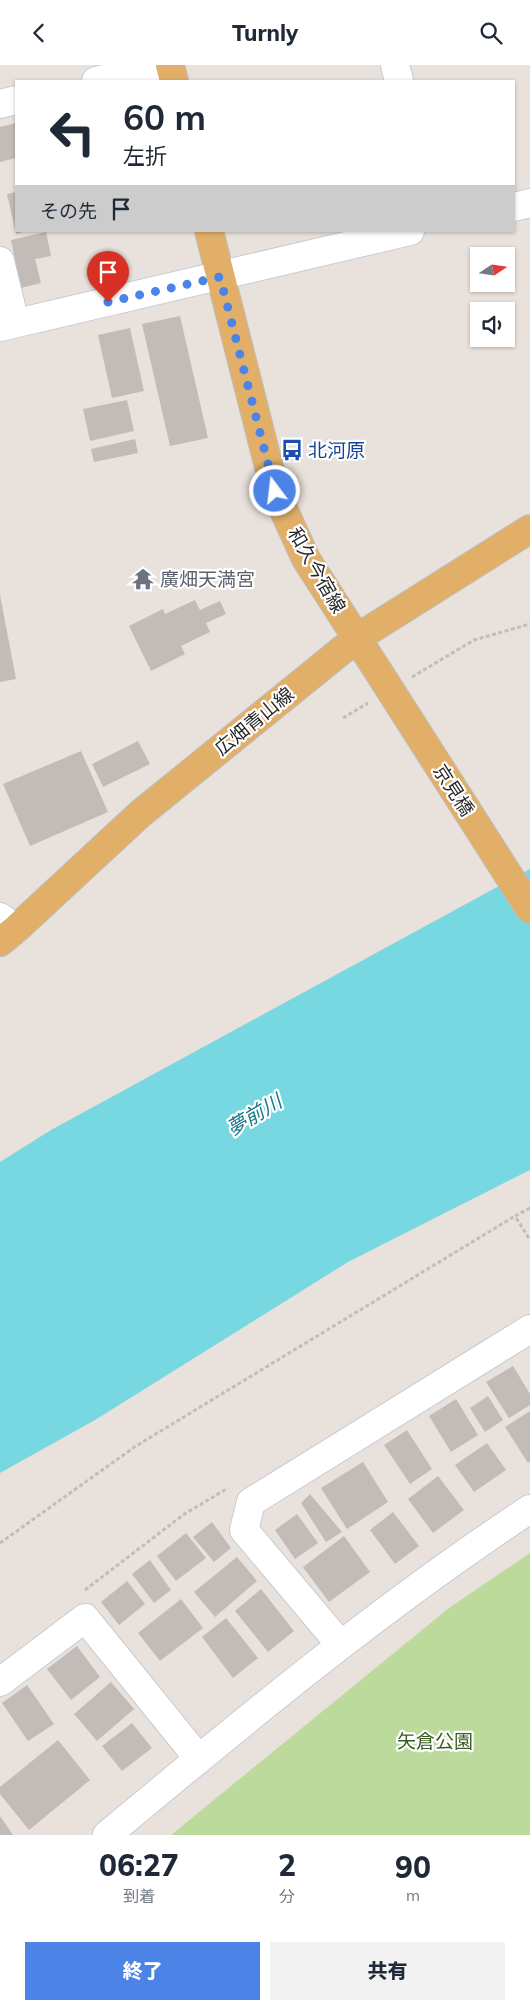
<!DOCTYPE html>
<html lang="ja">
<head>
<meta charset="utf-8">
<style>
  :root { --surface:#fff; --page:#f2f2f3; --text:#1f2937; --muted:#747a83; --accent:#4b84e6 }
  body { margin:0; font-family:Mulish,"Noto Sans JP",sans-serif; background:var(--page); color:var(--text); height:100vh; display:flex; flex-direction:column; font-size:19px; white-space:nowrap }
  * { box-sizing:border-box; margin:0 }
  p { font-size:16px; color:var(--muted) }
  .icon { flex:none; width:28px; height:28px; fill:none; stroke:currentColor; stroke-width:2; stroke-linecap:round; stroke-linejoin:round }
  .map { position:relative; height:1770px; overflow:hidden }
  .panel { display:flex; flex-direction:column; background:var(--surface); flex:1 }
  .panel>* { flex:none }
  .hud { position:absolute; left:15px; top:15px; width:500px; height:152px; border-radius:0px; box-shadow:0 1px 4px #0004; background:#fff; color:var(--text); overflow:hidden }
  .needle { width:32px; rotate:77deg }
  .buttons { position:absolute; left:470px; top:182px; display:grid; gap:10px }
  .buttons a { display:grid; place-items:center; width:45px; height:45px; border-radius:0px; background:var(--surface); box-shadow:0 1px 4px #0004; font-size:25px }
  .pin { position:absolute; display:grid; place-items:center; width:42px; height:42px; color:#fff; margin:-51px -21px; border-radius:50% 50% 50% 0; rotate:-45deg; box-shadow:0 0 5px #0007 }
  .pin .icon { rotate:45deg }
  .me { position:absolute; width:55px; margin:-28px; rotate:345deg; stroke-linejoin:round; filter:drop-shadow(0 0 4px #0008) }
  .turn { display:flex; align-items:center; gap:18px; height:105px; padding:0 25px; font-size:22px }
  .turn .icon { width:65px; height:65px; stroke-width:2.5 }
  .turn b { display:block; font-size:35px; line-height:42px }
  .then { display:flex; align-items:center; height:48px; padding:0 25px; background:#0003; gap:10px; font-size:19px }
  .eta { display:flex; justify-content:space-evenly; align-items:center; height:85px; text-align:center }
  .eta b { font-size:30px; font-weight:800; line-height:35px }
  .button { display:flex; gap:10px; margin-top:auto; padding:10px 25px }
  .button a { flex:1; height:58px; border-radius:0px; background:var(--accent); color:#fff; font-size:20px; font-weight:800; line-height:58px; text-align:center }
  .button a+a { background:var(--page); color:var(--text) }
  header { display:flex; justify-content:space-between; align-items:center; height:65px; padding:0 25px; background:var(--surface); font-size:22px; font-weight:800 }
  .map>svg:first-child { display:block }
  .green { fill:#bdda9d }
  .water { fill:#78d8e1 }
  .building { fill:#c2bbb8 }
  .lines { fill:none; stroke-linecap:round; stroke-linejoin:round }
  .minor-casing { stroke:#c7ccd5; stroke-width:30 }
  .major-casing { stroke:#bebebe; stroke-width:30 }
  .path { stroke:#bebebe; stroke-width:3; stroke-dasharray:4 2.5; stroke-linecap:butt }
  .minor { stroke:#fff; stroke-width:28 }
  .major { stroke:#e1af68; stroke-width:28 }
  .major-bridge-casing { stroke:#bebebe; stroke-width:30; stroke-linecap:butt }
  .major-bridge { stroke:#e1af68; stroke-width:28 }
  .route { stroke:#4b84e6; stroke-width:9; stroke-dasharray:0 16.2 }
  .labels { text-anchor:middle; stroke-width:4.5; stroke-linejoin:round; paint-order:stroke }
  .transit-label { font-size:19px; fill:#164399; stroke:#fff; text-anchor:start }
  .street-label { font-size:19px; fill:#282828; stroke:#fff }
  .worship-label { font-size:19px; fill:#5b616d; stroke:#fff; text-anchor:start }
  .park-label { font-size:19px; fill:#385d21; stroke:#fff }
  .water-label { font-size:20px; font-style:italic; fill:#1b7889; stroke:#fff }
</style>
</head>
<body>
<header><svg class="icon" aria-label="back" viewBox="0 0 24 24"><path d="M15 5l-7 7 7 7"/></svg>Turnly<svg class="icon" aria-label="search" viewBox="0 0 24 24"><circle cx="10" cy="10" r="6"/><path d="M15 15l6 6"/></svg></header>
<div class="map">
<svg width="530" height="1770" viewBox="0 0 530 1770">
  <rect width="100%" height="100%" fill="#e9e1db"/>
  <!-- green -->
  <path class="green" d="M530 1488V1770H171L449 1543Z"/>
  <!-- water -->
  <path class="water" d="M530 804V1105L348 1197 95 1355 0 1408V1097L51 1065Z"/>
  <!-- building -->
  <path class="building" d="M16 58V93L0 97V62Z
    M16 127V166L23 167 16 169 7 129Z
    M46 167 51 191 35 194 41 218 21 223 11 175Z
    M180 251 208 373 170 381 142 259Z
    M130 263 144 326 112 333 98 270Z
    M127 335 134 366 90 376 83 344Z
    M135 374 138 388 94 397 91 384Z
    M0 530 16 614 0 617Z
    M195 535 200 545 220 536 226 549 206 558 210 567 181 581 185 589 151 606 129 561 163 544 165 549Z
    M138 676 150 699 103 722 92 699Z
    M81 686 108 747 30 781 3 719Z
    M513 1301 530 1329V1340L509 1353 486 1317Z
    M488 1331 503 1355 485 1367 470 1343Z
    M456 1334 478 1370 451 1387 429 1351Z
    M530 1346V1396L528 1398 505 1362Z
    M407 1365 432 1404 410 1419 384 1380Z
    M487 1378 506 1405 474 1427 455 1400Z
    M363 1397 388 1437 347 1464 321 1423Z
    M438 1411 464 1445 433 1468 408 1434Z
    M310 1429 342 1467 326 1477 301 1438Z
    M393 1447 419 1481 395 1499 370 1465Z
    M297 1449 318 1478 295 1494 275 1465Z
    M212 1457 231 1483 214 1497 193 1472Z
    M186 1468 206 1493 176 1516 157 1491Z
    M344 1471 370 1507 329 1537 303 1502Z
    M237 1492 257 1516 215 1552 194 1527Z
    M150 1495 171 1525 154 1538 132 1509Z
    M127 1516 145 1539 119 1560 101 1537Z
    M261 1524 294 1566 268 1587 235 1546Z
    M181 1534 203 1563 160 1596 138 1568Z
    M226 1553 258 1593 233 1613 202 1572Z
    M77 1581 100 1612 71 1635 47 1604Z
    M111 1617 134 1644 97 1676 74 1649Z
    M27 1620 54 1659 28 1676 2 1638Z
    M132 1658 152 1683 122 1706 102 1681Z
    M58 1675 90 1715 29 1765 0 1729V1722Z
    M0 1751 13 1770H0Z"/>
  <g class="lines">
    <!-- minor casing -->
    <g class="minor-casing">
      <path id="minor" d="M395 0 399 16
        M96 16 165 0
        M0 39 16 35
        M514 142 530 138
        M0 196 15 258
        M0 262 410 166
        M0 852 16 864
        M340 1579 244 1465 251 1437 530 1264
        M0 1617 85 1553 199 1694
        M107 1770C244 1656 381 1542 530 1444"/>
    </g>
    <!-- major casing -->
    <g class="major-casing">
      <path id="major" d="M170 0 174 16
        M209 166 275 426 306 494 378 606
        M0 877 16 864 140 749 357 573 530 464"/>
    </g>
    <!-- path -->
    <path class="path" d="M412 612 474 575 530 559
      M343 653 368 638
      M530 1143 515 1151 530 1175
      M0 1478 136 1381 515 1151
      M85 1525 183 1450 228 1423"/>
    <!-- minor -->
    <use href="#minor" class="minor"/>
    <!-- major -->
    <use href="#major" class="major"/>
    <!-- major-bridge casing -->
    <g class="major-bridge-casing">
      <path id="major-bridge" d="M378 606 530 844"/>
    </g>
    <!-- major-bridge -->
    <use href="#major-bridge" class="major-bridge"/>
  </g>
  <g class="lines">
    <!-- route -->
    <path class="route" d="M108 237 220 212 275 426"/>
  </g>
  <!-- icons -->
  <defs>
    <g id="bus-bare" transform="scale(1.725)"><path d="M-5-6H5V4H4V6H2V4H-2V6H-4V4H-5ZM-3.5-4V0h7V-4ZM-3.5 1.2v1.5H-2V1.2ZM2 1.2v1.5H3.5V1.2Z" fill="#1a4fb4" stroke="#fff" stroke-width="2.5" paint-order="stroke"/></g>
    <g id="temple-bare" transform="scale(1.725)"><path d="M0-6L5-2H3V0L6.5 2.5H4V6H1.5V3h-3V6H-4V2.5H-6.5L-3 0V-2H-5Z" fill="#6b7280" stroke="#fff" stroke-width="2.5" paint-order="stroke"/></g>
  </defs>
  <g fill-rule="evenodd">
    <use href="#bus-bare" x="292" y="385"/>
    <use href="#temple-bare" x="143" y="514"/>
  </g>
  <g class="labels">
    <!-- transit labels -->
    <g class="transit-label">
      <text x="308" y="392">北河原</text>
    </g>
    <!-- street labels -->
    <g class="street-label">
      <text transform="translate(317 505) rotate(60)" y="7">和久今宿線</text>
      <text transform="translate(254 656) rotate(-39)" y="7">広畑青山線</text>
      <text transform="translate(454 725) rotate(57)" y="7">京見橋</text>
    </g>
    <!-- worship labels -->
    <g class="worship-label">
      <text x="160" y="521">廣畑天満宮</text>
    </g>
    <!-- park labels -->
    <g class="park-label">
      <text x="435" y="1683">矢倉公園</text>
    </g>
    <!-- water labels -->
    <g class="water-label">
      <text transform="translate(254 1050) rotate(-31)" y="7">夢前川</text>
    </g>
  </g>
</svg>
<div class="buttons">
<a><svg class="needle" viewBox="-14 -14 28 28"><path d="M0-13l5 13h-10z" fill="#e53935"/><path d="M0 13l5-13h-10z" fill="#747a83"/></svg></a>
<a><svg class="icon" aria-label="sound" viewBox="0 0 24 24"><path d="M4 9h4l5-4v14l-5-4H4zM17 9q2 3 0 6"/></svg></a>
</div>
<div class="pin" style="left:108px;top:237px;background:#d93025"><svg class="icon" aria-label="arrive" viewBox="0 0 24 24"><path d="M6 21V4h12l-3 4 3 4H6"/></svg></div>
<svg class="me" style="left:275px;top:426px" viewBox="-20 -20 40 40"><circle r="17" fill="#4b84e6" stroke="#fff" stroke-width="3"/><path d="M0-11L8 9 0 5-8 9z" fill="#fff"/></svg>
<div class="hud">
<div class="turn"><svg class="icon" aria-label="left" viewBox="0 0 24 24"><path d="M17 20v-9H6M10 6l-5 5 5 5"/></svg><div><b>60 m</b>左折</div></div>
<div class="then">その先<svg class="icon" aria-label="arrive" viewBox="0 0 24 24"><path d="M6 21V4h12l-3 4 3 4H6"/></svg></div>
</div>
</div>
<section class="panel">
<div class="eta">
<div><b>06:27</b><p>到着</p></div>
<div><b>2</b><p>分</p></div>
<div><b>90</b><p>m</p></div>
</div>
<div class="button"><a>終了</a><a>共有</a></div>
</section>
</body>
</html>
